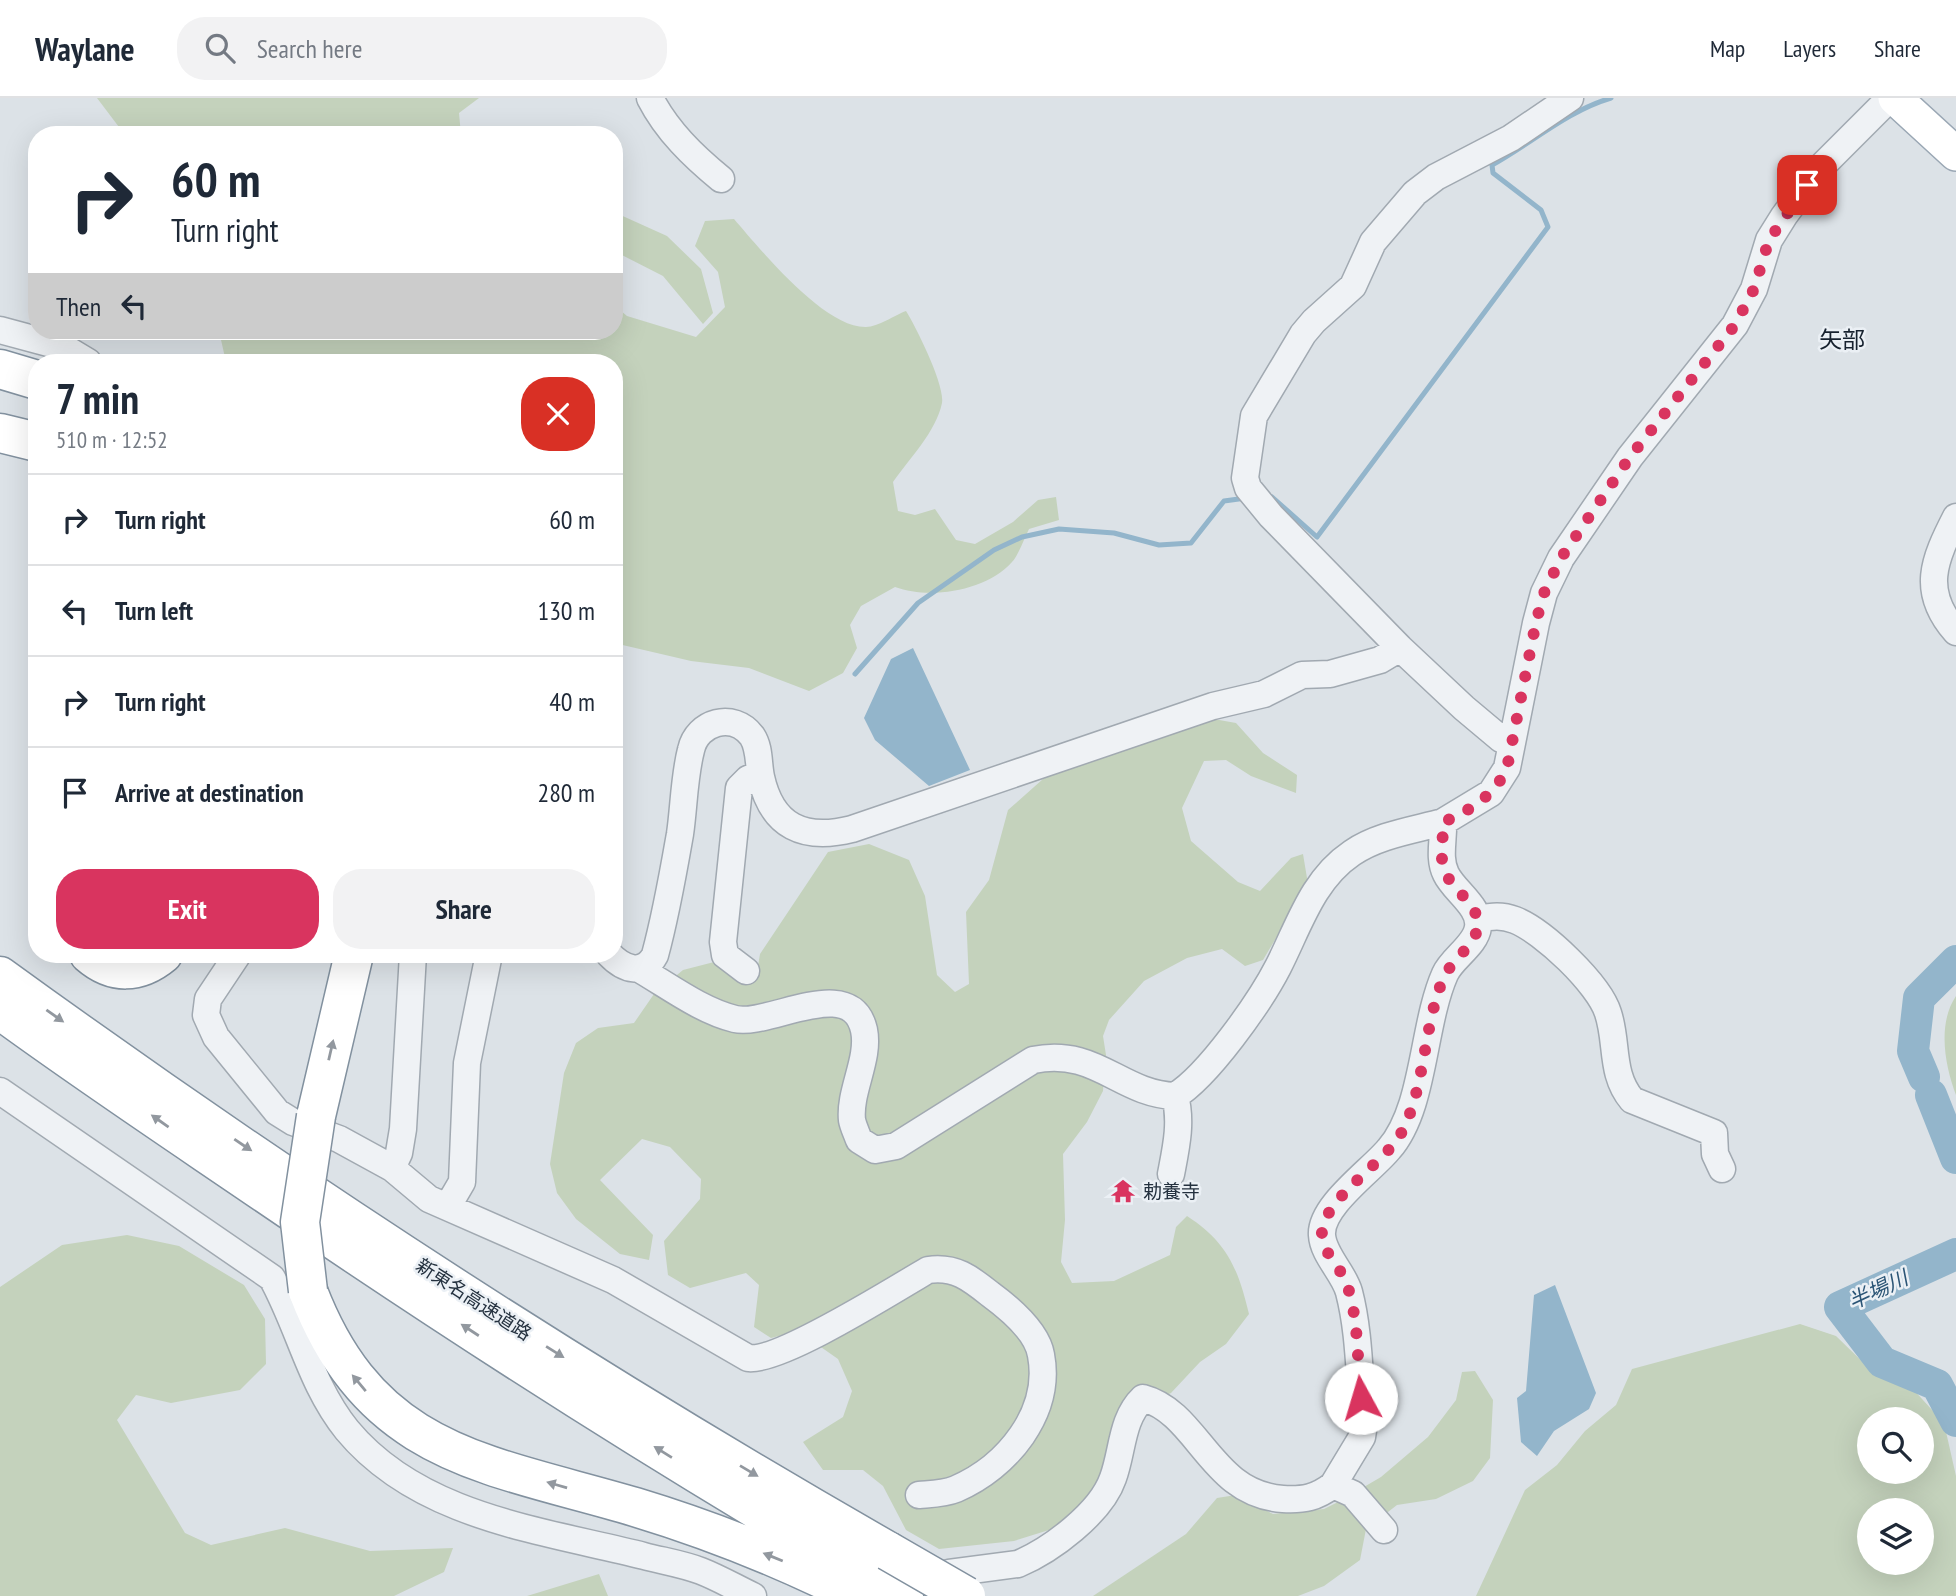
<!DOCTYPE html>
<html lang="en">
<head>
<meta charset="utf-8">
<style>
  :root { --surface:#fff; --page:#f2f2f3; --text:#1f2937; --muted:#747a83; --line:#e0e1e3; --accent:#d9345f }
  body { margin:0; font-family:"PT Sans Narrow","Noto Sans JP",sans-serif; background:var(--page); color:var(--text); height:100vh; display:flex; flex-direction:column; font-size:26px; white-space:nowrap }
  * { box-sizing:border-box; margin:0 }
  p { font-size:23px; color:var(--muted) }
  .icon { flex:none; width:38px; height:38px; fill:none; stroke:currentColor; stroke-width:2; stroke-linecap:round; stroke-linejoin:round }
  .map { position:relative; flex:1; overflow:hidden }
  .drawer { position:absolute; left:28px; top:256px; width:595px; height:609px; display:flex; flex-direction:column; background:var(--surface); border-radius:28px; box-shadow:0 7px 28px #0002 }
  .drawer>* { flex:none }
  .banner { position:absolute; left:28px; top:28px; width:595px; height:214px; border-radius:28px; box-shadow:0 7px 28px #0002; background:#fff; color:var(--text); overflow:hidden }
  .buttons { position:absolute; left:1857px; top:1309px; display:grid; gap:14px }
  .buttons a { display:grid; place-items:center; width:77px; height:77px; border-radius:50%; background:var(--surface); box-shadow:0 7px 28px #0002; font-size:35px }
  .pin { position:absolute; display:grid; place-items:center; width:60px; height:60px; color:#fff; margin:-30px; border-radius:14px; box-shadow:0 4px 10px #0006 }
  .me { position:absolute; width:77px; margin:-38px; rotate:354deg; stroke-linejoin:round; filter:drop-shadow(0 0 5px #0008) }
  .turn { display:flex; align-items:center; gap:24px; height:147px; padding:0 28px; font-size:32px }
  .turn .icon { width:91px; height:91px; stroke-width:2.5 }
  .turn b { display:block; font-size:49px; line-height:60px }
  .then { display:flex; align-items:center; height:66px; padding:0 28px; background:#0003; gap:14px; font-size:26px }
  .round { display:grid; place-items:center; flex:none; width:74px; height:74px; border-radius:28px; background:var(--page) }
  .summary { display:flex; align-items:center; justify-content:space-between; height:119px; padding:0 28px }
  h1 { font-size:42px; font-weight:800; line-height:52px }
  .cta { display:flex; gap:14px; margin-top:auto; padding:14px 28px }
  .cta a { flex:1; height:80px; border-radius:28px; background:var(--accent); color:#fff; font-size:28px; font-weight:800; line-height:80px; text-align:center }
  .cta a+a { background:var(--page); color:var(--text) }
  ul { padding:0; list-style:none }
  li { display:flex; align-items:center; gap:21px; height:91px; padding:0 28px; border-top:2px solid var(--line) }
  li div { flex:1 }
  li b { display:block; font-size:26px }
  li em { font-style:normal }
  header { display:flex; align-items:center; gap:42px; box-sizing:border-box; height:98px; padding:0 35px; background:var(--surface); border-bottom:2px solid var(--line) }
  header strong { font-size:33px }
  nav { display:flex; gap:38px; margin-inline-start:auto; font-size:24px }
  .search { width:490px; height:63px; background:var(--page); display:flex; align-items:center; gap:18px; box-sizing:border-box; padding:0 24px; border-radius:28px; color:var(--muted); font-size:26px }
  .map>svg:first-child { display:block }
  .green { fill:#c4d2bc; fill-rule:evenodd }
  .water { fill:#93b5cb }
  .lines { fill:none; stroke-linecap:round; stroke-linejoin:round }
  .stream { stroke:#93b5cb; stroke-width:5 }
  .river { stroke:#93b5cb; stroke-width:32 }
  .minor-casing { stroke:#a1a9b1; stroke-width:29 }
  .major-casing { stroke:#9aa7b4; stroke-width:36 }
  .highway-casing { stroke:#82919f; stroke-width:41 }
  .minor { stroke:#eff2f5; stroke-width:26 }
  .major { stroke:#fff; stroke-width:33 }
  .highway { stroke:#fff; stroke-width:38 }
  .highway-bridge-casing { stroke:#82919f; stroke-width:41; stroke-linecap:butt }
  .highway-bridge { stroke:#fff; stroke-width:38 }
  .oneway { fill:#92989f }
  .route { stroke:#d9345f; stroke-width:12; stroke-dasharray:0 21.6 }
  .labels { text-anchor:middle; stroke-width:5; stroke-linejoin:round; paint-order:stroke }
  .poi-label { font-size:19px; fill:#24313f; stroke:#ebf0f5; text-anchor:start }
  .street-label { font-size:19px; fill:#24313f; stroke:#ebf0f5 }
  .water-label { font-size:21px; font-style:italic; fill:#2b5576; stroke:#ebf0f5 }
  .quarter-label { font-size:23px; fill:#17222f; stroke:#ebf0f5 }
</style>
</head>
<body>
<header>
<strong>Waylane</strong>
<div class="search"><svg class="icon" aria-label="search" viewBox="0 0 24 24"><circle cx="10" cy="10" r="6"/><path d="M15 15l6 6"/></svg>Search here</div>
<nav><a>Map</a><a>Layers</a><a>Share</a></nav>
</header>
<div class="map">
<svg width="1956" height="1498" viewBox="0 0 1956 1498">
  <rect width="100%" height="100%" fill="#dce2e7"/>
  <!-- green -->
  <path class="green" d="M97 0H479L459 15 461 37H125Z
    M616 115 667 138 701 171 713 215 703 226 663 178 614 153Z
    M734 121C760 151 824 230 866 229 878 229 895 217 906 213 916 229 945 287 942 305 936 334 909 361 893 384L898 413 915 417 935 411 956 442 975 446 1013 424 1038 402 1056 399 1059 422 1029 431C1024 441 1019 456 1012 464 986 493 930 502 895 489L861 508 850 527 857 550 843 575 809 593 749 570 691 563 614 545V264H226L219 233H614V207L627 218 696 239 725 209 718 174 695 148 705 123Z
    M1208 620 1236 625 1263 655 1297 677 1296 695 1251 678 1226 662 1204 663 1182 710 1191 743 1238 784 1260 793 1291 760 1303 756 1308 786 1263 862 1245 868 1222 851 1187 860 1144 883 1109 922 1103 938 1106 957 1103 993 1087 1024 1063 1056 1065 1122 1061 1164 1072 1185 1114 1183 1170 1157 1176 1129 1187 1118C1227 1144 1238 1170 1249 1216L1226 1246 1200 1264 1171 1295 1142 1308 1094 1401 1049 1432 1014 1443 939 1451 906 1432 883 1388 863 1372H823L803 1344 843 1319 852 1293 838 1261 798 1233 771 1240 754 1229 759 1187 746 1175 690 1190 668 1177 664 1143 700 1101 701 1081 670 1049 642 1041 600 1082 653 1137 649 1162 620 1156 576 1121 557 1095 550 1066 564 975 576 945 598 930 634 925 654 896 683 872 718 863 756 880 760 856 828 754 869 746 909 762 925 798 937 877 955 894 969 886 966 814 989 782 1008 712 1043 681 1109 651Z
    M1956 898V997C1945 968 1937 926 1956 898Z
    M127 1137 179 1148 244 1187 265 1221 266 1266 240 1292 171 1305 136 1297 117 1322 185 1435 211 1447 285 1430 370 1453 453 1450 444 1474 394 1498H0V1189L62 1147Z
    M1800 1226 1836 1238 1873 1274 1912 1290 1944 1325 1956 1378V1498H1476L1525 1392 1557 1367 1585 1333 1616 1307 1632 1271ZM1869 1321H1922V1374H1869ZM1869 1412H1922V1465H1869Z
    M1475 1273 1493 1302 1490 1360 1473 1383 1436 1401 1397 1407 1366 1431 1360 1462 1324 1488 1298 1498H1093L1186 1436 1217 1400 1236 1397 1273 1416 1324 1411 1340 1403 1381 1379 1428 1339 1456 1302 1462 1274Z
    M599 1476 608 1498H527Z"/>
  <!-- water -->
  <path class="water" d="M913 550 970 672 929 688 875 642 864 620 891 561Z
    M1555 1187 1596 1295 1589 1311 1554 1333 1537 1358 1521 1344 1517 1300 1526 1293 1534 1197Z"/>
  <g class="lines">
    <!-- stream -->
    <path class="stream" d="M1272 399 1317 439 1548 129 1541 112 1493 75 1492 67C1532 45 1567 13 1611 0
      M855 576 918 505 994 452 1022 439 1059 431 1114 435 1159 447 1191 445 1224 403 1246 400"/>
    <!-- river -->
    <path class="river" d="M1924 979 1913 953 1919 900 1956 863
      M1931 997 1956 1060
      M1956 1156 1840 1209 1882 1264 1937 1287 1956 1323"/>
    <!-- minor casing -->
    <g class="minor-casing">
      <path id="minor" d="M650 0C667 33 693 58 721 81
        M0 232 63 249 88 264
        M1956 419C1934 462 1920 493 1956 534
        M1512 645 1501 641 1464 610 1400 550 1271 418 1248 390 1245 380 1254 318 1303 236 1314 223 1353 188 1373 144 1415 95 1436 79 1511 40 1570 0
        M1478 821C1492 818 1502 817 1515 822 1543 833 1599 886 1608 915 1618 945 1610 976 1632 1002L1714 1035 1715 1056 1722 1071
        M238 856 208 901 206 917 216 939 277 1014 293 1024 339 1041 392 1070
        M413 856 403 1031 399 1055 392 1070 429 1101 613 1182 748 1260C779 1265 895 1191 928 1172 955 1168 970 1180 990 1196 1009 1210 1037 1233 1041 1257 1052 1315 1007 1369 956 1391 944 1396 930 1396 919 1397
        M609 856C624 872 644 878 655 857 666 817 673 776 680 736 684 709 684 679 691 652 697 624 733 613 752 638 760 650 758 665 761 679 772 729 804 743 852 731L1213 608 1264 596 1302 577 1330 576 1380 562 1400 550
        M641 872C670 889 702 913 735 921 769 929 851 875 864 932 870 961 849 993 852 1022 853 1028 857 1036 859 1042L875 1052 896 1048 1033 962C1096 949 1120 996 1175 998 1208 978 1260 904 1278 869 1299 828 1312 782 1352 755 1378 737 1414 732 1443 724
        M746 873 725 857 723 844 739 690 748 681 760 676
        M0 993 272 1180C300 1231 310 1286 347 1332 419 1419 541 1432 644 1458 663 1463 683 1466 701 1473 719 1480 736 1490 753 1498
        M1171 1076C1176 1050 1182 1024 1175 998
        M448 1108 462 1084 467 965 489 856
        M1384 1432 1353 1396 1333 1387 1362 1339 1364 1326C1359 1283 1360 1236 1349 1194 1344 1175 1323 1157 1322 1137 1320 1108 1372 1072 1389 1051 1425 1010 1422 928 1445 876 1452 860 1476 847 1478 829 1481 809 1454 793 1446 776 1438 760 1444 741 1443 724L1491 695 1507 670 1536 525 1544 495 1561 460 1630 359 1735 227 1754 191 1769 142 1784 118 1818 72 1890 0
        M931 1486 949 1475 1018 1466C1051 1452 1101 1415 1113 1380 1123 1353 1121 1321 1143 1300 1199 1315 1210 1396 1283 1401 1304 1402 1316 1400 1333 1387"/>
    </g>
    <!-- major casing -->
    <g class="major-casing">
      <path id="major" d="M1895 0 1956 56"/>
    </g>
    <!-- highway casing -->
    <g class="highway-casing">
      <path id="highway" d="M0 271 37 282
        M0 335 37 344
        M89 856C113 877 139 876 163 856
        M0 878C285 1085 582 1278 888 1453
        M0 912C86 975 175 1034 263 1094 471 1236 685 1373 904 1498
        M316 1018 354 856
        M308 1193C371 1358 486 1365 635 1409 711 1432 786 1462 857 1498"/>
    </g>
    <!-- minor -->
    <use href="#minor" class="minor"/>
    <!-- major -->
    <use href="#major" class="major"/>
    <!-- highway -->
    <use href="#highway" class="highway"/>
    <!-- highway-bridge casing -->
    <g class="highway-bridge-casing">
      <path id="highway-bridge" d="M308 1193 300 1124 316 1018
        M888 1453 966 1498"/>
    </g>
    <!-- highway-bridge -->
    <use href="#highway-bridge" class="highway-bridge"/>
  </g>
  <!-- one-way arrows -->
  <defs><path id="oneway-solid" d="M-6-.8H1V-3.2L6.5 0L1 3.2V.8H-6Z" transform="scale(1.75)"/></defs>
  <g class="oneway">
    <use href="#oneway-solid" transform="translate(55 918) rotate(35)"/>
    <use href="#oneway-solid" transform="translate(331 952) rotate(-77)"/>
    <use href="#oneway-solid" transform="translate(160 1023) rotate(-145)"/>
    <use href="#oneway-solid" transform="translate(243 1047) rotate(34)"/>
    <use href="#oneway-solid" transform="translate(470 1232) rotate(-147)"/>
    <use href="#oneway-solid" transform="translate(555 1254) rotate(32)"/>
    <use href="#oneway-solid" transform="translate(359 1285) rotate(-130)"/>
    <use href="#oneway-solid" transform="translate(663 1354) rotate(-148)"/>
    <use href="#oneway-solid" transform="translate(749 1373) rotate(31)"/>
    <use href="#oneway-solid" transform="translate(557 1387) rotate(-164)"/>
    <use href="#oneway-solid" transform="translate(773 1459) rotate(-158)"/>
  </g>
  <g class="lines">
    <!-- route -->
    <path class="route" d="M1361 1300C1357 1263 1359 1219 1346 1184 1340 1169 1323 1154 1322 1138 1319 1105 1382 1066 1399 1039 1425 996 1423 929 1443 881 1450 863 1480 844 1478 824 1476 806 1454 792 1446 776 1438 760 1444 741 1443 724 1470 713 1495 697 1507 670L1536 524 1544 495 1561 460 1630 359 1735 227 1754 191 1769 142 1807 87"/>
  </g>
  <!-- icons -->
  <defs>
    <g id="temple-bare" transform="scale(1.89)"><path d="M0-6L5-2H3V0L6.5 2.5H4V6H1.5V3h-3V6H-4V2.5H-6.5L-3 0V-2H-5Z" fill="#d9345f" stroke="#ebf0f5" stroke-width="2.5" paint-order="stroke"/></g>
  </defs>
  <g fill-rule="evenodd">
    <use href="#temple-bare" x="1123" y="1093"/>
  </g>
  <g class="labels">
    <!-- poi labels -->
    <g class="poi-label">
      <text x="1143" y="1100">勅養寺</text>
    </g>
    <!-- street labels -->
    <g class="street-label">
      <text transform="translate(474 1201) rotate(33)" y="7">新東名高速道路</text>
    </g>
    <!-- water labels -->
    <g class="water-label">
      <text transform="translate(1878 1192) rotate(-25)" y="7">半場川</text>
    </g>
    <!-- quarter labels -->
    <g class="quarter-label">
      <text x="1842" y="250">矢部</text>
    </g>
  </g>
</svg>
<div class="buttons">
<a><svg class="icon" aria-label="search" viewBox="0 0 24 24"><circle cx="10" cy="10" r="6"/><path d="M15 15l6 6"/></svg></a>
<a><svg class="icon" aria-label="layers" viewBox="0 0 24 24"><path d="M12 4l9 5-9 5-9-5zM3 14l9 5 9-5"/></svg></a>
</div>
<div class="pin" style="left:1807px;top:87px;background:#d93025"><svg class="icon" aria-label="arrive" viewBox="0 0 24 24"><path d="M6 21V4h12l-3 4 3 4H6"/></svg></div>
<svg class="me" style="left:1361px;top:1300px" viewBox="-20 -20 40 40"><circle r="19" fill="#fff"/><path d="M0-13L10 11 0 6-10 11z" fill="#d9345f"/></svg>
<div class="banner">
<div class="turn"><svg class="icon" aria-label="right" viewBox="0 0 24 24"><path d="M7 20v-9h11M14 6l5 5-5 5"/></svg><div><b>60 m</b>Turn right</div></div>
<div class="then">Then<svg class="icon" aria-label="left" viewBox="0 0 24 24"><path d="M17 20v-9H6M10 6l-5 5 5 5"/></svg></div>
</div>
<section class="drawer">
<div class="summary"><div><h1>7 min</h1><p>510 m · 12:52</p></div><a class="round" style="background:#d93025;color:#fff"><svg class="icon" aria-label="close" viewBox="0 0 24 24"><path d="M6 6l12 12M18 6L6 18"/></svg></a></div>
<ul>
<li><svg class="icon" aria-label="right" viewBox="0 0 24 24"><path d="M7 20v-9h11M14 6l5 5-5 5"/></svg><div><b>Turn right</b></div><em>60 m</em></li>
<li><svg class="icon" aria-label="left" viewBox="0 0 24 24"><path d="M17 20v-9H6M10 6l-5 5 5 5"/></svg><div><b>Turn left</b></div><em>130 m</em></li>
<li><svg class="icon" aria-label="right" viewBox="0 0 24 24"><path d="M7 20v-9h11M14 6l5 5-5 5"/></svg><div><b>Turn right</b></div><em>40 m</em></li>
<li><svg class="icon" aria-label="arrive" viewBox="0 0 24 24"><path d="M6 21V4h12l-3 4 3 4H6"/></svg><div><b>Arrive at destination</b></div><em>280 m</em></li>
</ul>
<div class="cta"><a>Exit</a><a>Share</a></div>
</section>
</div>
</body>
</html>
